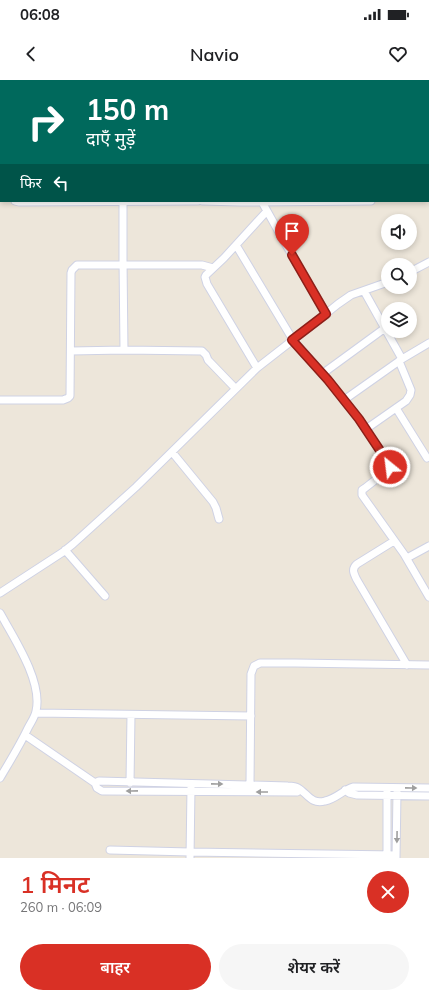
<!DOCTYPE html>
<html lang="hi">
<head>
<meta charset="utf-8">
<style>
  :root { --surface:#fff; --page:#f6f6f6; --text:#202124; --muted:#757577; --accent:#d93025 }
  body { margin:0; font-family:Mulish,"Noto Sans Devanagari",sans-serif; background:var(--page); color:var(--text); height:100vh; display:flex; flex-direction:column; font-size:15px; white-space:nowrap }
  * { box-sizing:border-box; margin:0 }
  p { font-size:13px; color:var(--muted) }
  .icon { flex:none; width:22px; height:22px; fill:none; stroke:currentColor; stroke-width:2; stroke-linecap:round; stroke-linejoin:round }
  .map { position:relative; height:778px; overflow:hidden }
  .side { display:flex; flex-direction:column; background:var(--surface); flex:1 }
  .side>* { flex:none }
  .banner { position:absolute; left:0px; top:0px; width:429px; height:122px; box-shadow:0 2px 6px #0003; background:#00695c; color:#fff; overflow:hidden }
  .controls { position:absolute; left:381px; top:134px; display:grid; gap:8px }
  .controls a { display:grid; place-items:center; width:36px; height:36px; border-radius:50%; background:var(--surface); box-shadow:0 2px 6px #0003; font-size:20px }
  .pin { position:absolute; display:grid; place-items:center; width:34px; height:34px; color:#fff; margin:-41px -17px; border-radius:50% 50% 50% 0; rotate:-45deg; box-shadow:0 0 4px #0007 }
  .pin .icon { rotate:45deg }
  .me { position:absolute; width:44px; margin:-22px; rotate:331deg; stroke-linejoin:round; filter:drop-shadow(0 0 3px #0008) }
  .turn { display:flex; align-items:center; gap:14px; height:84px; padding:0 20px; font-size:18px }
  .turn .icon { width:52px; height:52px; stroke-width:2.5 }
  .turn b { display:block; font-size:28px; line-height:34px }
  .then { display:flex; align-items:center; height:38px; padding:0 20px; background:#0003; gap:8px; font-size:15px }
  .round { display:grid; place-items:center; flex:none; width:42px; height:42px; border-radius:21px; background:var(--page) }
  .headline { display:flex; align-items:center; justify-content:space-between; height:68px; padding:0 20px }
  h1 { font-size:24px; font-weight:600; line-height:30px; color:var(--accent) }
  .action { display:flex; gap:8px; margin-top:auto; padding:8px 20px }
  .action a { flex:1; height:46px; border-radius:24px; background:var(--accent); color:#fff; font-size:16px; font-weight:600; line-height:46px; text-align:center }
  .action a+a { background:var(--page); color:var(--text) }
  .status { display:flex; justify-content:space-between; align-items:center; height:28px; padding:0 20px; background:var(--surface); direction:ltr }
  .status svg { height:11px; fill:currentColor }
  header { display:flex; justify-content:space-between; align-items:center; height:52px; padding:0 20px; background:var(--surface); font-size:18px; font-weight:600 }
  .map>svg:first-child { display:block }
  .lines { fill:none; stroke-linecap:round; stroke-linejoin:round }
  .minor-casing { stroke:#cfd2e4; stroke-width:9 }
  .minor { stroke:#fff; stroke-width:7 }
  .oneway { fill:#9f9f9f }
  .route-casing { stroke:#8d1f18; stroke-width:10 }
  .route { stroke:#d93025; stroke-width:7 }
</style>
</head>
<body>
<div class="status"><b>06:08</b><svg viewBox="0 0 49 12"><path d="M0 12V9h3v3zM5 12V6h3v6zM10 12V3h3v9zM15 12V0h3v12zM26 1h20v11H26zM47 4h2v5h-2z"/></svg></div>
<header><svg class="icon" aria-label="back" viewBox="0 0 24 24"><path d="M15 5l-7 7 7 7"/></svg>Navio<svg class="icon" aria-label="heart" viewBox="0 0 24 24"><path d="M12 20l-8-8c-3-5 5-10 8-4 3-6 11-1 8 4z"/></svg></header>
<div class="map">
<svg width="429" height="778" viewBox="0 0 429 778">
  <rect width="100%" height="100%" fill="#ede6da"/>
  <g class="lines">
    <!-- minor casing -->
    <g class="minor-casing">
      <path id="minor" d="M240 0V1
        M428 43H429
        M428 109 429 110
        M15 121 19 122 198 121
        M123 121V180L124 270
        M202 121 240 122 371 121
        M262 122 285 163 326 234
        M236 165 293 260 328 300 359 339 389 384 390 387 388 390 365 408 362 410V415L404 474 429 517
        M410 192 429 182
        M364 211 402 279
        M71 271 124 270 202 271 206 275 208 280 235 308
        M257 288 207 204 205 197 206 195 224 178 267 131
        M322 294 385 248
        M0 320H63L68 318 70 316 71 193 72 190 77 185H202L213 188
        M344 320 402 279 429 263
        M396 328 427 378
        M366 349 406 321 410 315 411 310 399 281
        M172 372 213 422 216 428 219 439
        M394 461 357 484C351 489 354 494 357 500L407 585
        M65 470 105 516
        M407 478 429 466
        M0 513 63 472 73 464 136 407 257 288 307 249 338 224 351 215 388 202
        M0 533C14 558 43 602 36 631 35 637 31 642 28 648 20 665 10 681 0 698
        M36 633 251 636
        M25 655 95 703 97 708 102 711 297 712 300 710
        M95 703 99 701 288 706C291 706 295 706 298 708 307 713 311 725 325 721 336 719 343 710 353 707L429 708
        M130 703 131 635
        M250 704 251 594 254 586 260 583H295L429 585
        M345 710 349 713 357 715 429 716
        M110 770 190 772 396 775
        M190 778 191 708
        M387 778V712
        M396 778 397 712"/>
    </g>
    <!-- minor -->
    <use href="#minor" class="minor"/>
  </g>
  <!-- one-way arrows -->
  <defs><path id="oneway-solid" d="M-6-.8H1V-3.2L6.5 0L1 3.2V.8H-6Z"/></defs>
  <g class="oneway">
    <use href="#oneway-solid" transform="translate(217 704) rotate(1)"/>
    <use href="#oneway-solid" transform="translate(411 708) rotate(1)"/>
    <use href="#oneway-solid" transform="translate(132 711) rotate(179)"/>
    <use href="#oneway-solid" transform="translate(262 712) rotate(-180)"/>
    <use href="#oneway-solid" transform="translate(397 757) rotate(91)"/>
  </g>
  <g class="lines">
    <!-- route casing -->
    <g class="route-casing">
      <path id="route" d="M292 175 326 234 292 260 328 300 359 339 389 384 390 387"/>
    </g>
    <!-- route -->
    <use href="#route" class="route"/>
  </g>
</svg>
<div class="controls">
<a><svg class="icon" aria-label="sound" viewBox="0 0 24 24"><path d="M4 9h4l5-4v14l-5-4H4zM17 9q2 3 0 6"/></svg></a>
<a><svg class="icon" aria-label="search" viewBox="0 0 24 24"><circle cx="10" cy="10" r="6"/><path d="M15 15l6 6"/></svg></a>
<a><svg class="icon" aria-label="layers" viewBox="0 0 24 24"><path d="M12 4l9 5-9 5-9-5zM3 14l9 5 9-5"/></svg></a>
</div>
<div class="pin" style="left:292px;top:175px;background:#d93025"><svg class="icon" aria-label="arrive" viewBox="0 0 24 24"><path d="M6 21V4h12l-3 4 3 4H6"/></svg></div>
<svg class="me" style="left:390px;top:387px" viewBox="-20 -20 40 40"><circle r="17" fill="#d93025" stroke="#fff" stroke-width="3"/><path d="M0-11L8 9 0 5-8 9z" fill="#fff"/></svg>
<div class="banner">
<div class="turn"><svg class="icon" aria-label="right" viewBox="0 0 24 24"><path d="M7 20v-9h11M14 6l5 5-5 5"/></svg><div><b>150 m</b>दाएँ मुड़ें</div></div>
<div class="then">फिर<svg class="icon" aria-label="left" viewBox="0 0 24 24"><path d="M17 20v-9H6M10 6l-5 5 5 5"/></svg></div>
</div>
</div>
<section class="side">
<div class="headline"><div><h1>1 मिनट</h1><p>260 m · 06:09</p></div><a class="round" style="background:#d93025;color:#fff"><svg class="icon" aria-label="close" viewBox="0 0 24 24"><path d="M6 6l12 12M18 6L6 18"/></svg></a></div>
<div class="action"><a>बाहर</a><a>शेयर करें</a></div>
</section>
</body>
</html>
